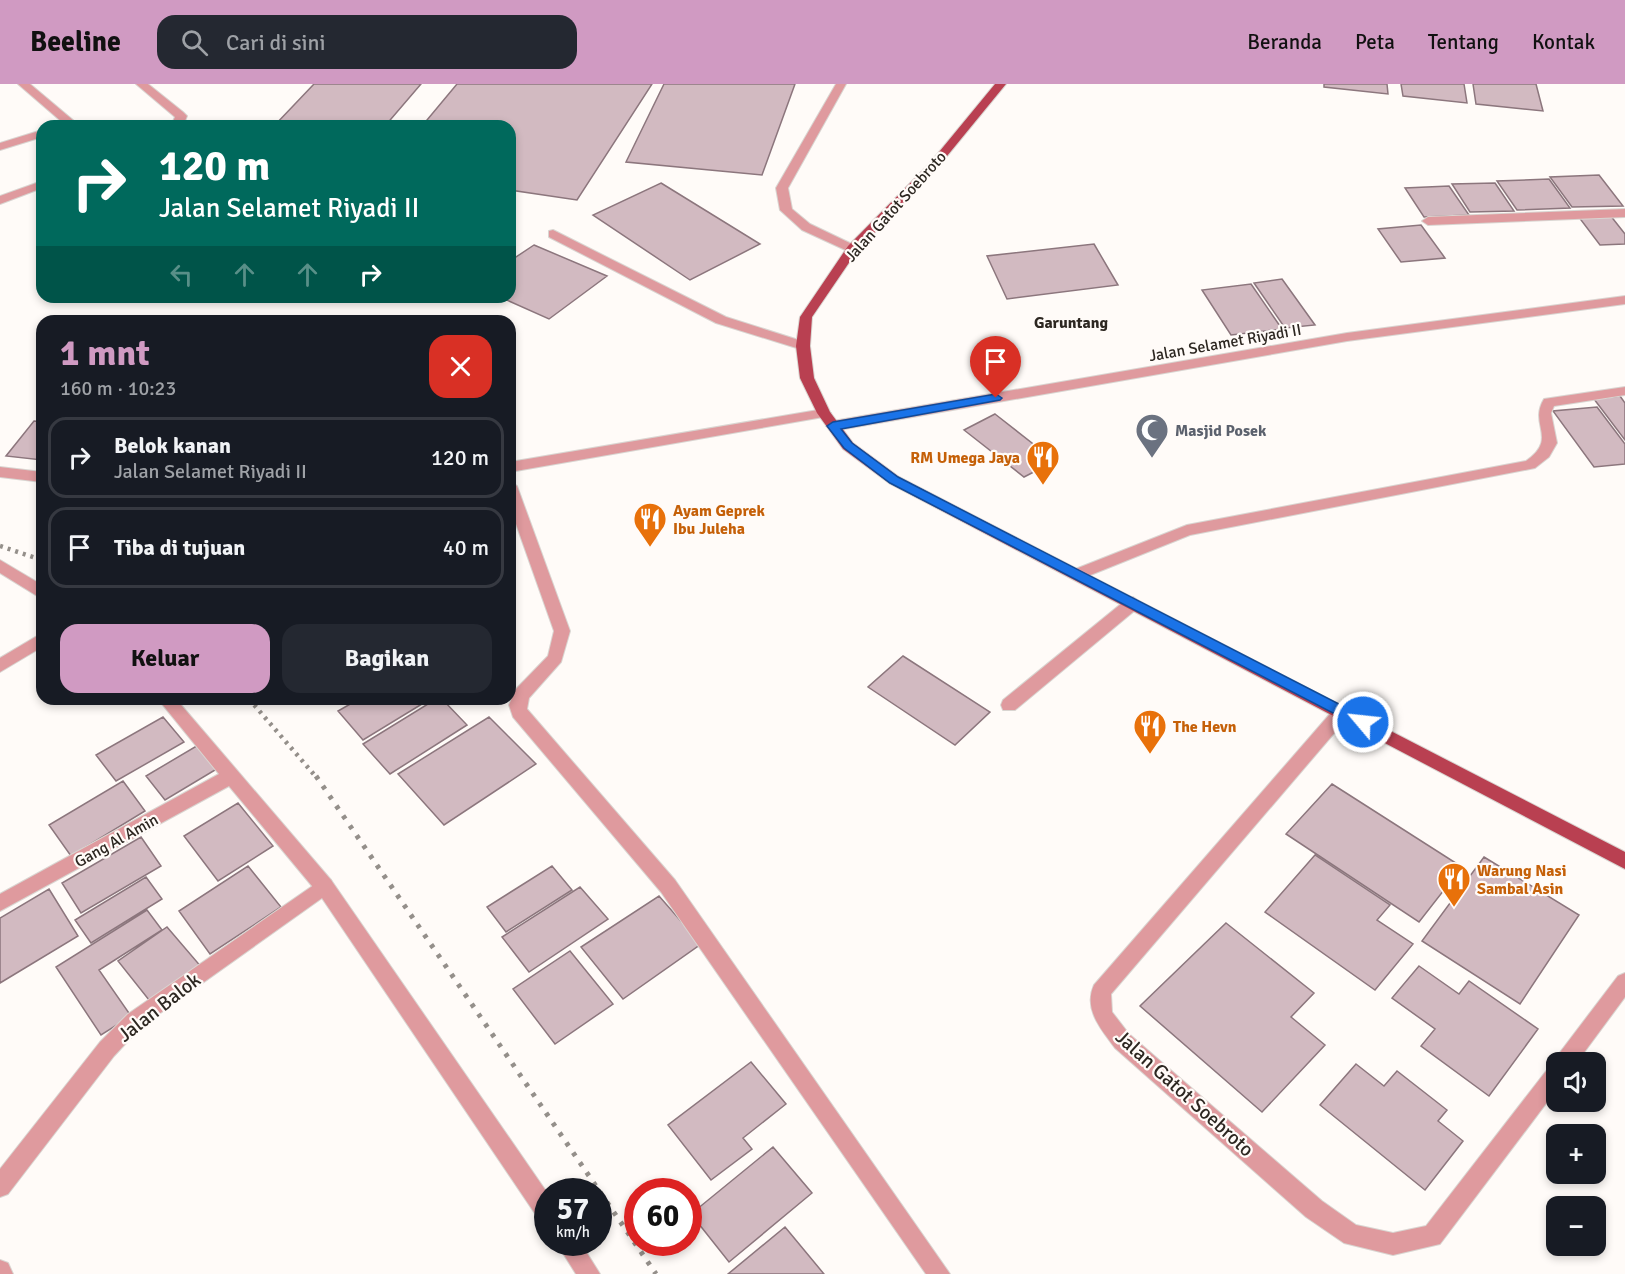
<!DOCTYPE html>
<html lang="id">
<head>
<meta charset="utf-8">
<style>
  :root { --surface:#171b24; --page:#242831; --text:#f1f3f6; --muted:#9ea1a6; --line:#363941; --accent:#d09ac2 }
  body { margin:0; font-family:Signika,sans-serif; background:var(--page); color:var(--text); height:100vh; display:flex; flex-direction:column; font-size:22px; white-space:nowrap }
  * { box-sizing:border-box; margin:0 }
  p { font-size:20px; color:var(--muted) }
  .icon { flex:none; width:33px; height:33px; fill:none; stroke:currentColor; stroke-width:2; stroke-linecap:round; stroke-linejoin:round }
  .map { position:relative; flex:1; overflow:hidden }
  .panel { position:absolute; left:36px; top:231px; width:480px; height:390px; display:flex; flex-direction:column; background:var(--surface); border-radius:18px; box-shadow:0 3px 9px #0003 }
  .panel>* { flex:none }
  .hud { position:absolute; left:36px; top:36px; width:480px; height:183px; border-radius:18px; box-shadow:0 3px 9px #0003; background:#00695c; color:#fff; overflow:hidden }
  .controls { position:absolute; left:1546px; top:968px; display:grid; gap:12px }
  .controls a { display:grid; place-items:center; width:60px; height:60px; border-radius:12px; background:var(--surface); box-shadow:0 3px 9px #0003; font-size:30px }
  .speed { position:absolute; left:534px; top:1094px; display:flex; gap:12px; font-size:30px; font-weight:700; text-align:center }
  .speed>* { display:grid; place-content:center; width:78px; height:78px; border-radius:50%; background:var(--surface); box-shadow:0 3px 9px #0003; line-height:1 }
  .speed small { font-size:15px; font-weight:400 }
  .speed .limit { border:9px solid #d22; background:#fff; color:#111 }
  .pin { position:absolute; display:grid; place-items:center; width:51px; height:51px; color:#fff; margin:-62px -26px; border-radius:50% 50% 50% 0; rotate:-45deg; box-shadow:0 0 6px #0007 }
  .pin .icon { rotate:45deg }
  .me { position:absolute; width:66px; margin:-33px; rotate:298deg; stroke-linejoin:round; filter:drop-shadow(0 0 4px #0008) }
  .turn { display:flex; align-items:center; gap:21px; height:126px; padding:0 24px; font-size:27px }
  .turn .icon { width:78px; height:78px; stroke-width:2.5 }
  .turn b { display:block; font-size:42px; line-height:51px }
  .lanes { display:flex; align-items:center; height:57px; padding:0 24px; background:#0003; justify-content:center; gap:30px; direction:ltr }
  .lanes .off { opacity:.35 }
  .round { display:grid; place-items:center; flex:none; width:63px; height:63px; border-radius:18px; background:var(--page) }
  .overview { display:flex; align-items:center; justify-content:space-between; height:102px; padding:0 24px }
  h1 { font-size:36px; font-weight:700; line-height:45px; color:var(--accent) }
  .cta { display:flex; gap:12px; margin-top:auto; padding:12px 24px }
  .cta a { flex:1; height:69px; border-radius:18px; background:var(--accent); color:#111; font-size:24px; font-weight:700; line-height:69px; text-align:center }
  .cta a+a { background:var(--page); color:var(--text) }
  ul { padding:0; list-style:none }
  li { display:flex; align-items:center; gap:18px; height:81px; margin:0 12px 9px; padding:0 12px; border:3px solid var(--line); border-radius:18px }
  li div { flex:1 }
  li b { display:block; font-size:22px }
  li em { font-style:normal }
  header { display:flex; align-items:center; gap:36px; box-sizing:border-box; height:84px; padding:0 30px; background:var(--accent); color:#111 }
  header strong { font-size:28px }
  nav { display:flex; gap:33px; margin-inline-start:auto; font-size:21px }
  .search { width:420px; height:54px; background:var(--page); display:flex; align-items:center; gap:15px; box-sizing:border-box; padding:0 21px; border-radius:18px; color:var(--muted); font-size:22px }
  .map>svg:first-child { display:block }
  .building { fill:#d2bac1; stroke:#8c767d; stroke-width:1.5 }
  .lines { fill:none; stroke-linecap:round; stroke-linejoin:round }
  .service-casing { stroke:#d9d5d1; stroke-width:2 }
  .minor-casing { stroke:#d9d5d1; stroke-width:2 }
  .tertiary-casing { stroke:#d9d5d1; stroke-width:2 }
  .primary-casing { stroke:#d9d5d1; stroke-width:2 }
  .service { fill:#df9a9e; fill-rule:evenodd }
  .minor { fill:#df9a9e; fill-rule:evenodd }
  .tertiary { fill:#df9a9e; fill-rule:evenodd }
  .primary { fill:#b94051; fill-rule:evenodd }
  .rail-far1 { stroke:#948f8a; stroke-width:4.5; stroke-dasharray:3 5; stroke-linecap:butt }
  .rail { stroke:#948f8a; stroke-width:5; stroke-dasharray:4 8; stroke-linecap:butt }
  .route { fill:#1a73e8; stroke:#114b97; stroke-width:1.5 }
  .labels { text-anchor:middle; stroke-width:4.5; stroke-linejoin:round; paint-order:stroke }
  .street-label { font-size:16px; fill:#2d2721; stroke:#fffbf8 }
  .far-quarter-label { font-size:16px; font-weight:bold; fill:#2d2721; stroke:#fffbf8 }
  .worship-label { font-size:16px; font-weight:bold; fill:#5b616d; stroke:#fffbf8; text-anchor:start }
  .food-label { font-size:16px; font-weight:bold; fill:#c56008; stroke:#fffbf8; text-anchor:start }
  .near-street-label { font-size:20px; fill:#2d2721; stroke:#fffbf8 }
</style>
</head>
<body>
<header>
<strong>Beeline</strong>
<div class="search"><svg class="icon" aria-label="search" viewBox="0 0 24 24"><circle cx="10" cy="10" r="6"/><path d="M15 15l6 6"/></svg>Cari di sini</div>
<nav><a>Beranda</a><a>Peta</a><a>Tentang</a><a>Kontak</a></nav>
</header>
<div class="map">
<svg width="1625" height="1190" viewBox="0 0 1625 1190">
  <rect width="100%" height="100%" fill="#fffbf8"/>
  <!-- building -->
  <path class="building" d="M314 0H421L385 42H274Z
    M457 0H652L577 116 510 106V42H422Z
    M664 0H795L762 91 626 78Z
    M1324 0H1387L1388 10 1324 3Z
    M1401 0H1464L1467 19 1403 12Z
    M1473 0H1536L1543 27 1476 20Z
    M1599 91 1623 122 1572 123 1550 93Z
    M1549 95 1570 124 1517 126 1497 97Z
    M661 99 760 160 690 196 593 131Z
    M1495 99 1514 127 1470 128 1452 100Z
    M1449 102 1469 131 1424 133 1405 104Z
    M1610 131 1625 150V160L1600 161 1578 132Z
    M1421 141 1445 174 1401 178 1378 145Z
    M1094 160 1118 201 1007 215 987 172Z
    M534 161 607 192 549 235 500 213H510V177Z
    M1282 195 1315 241 1285 244 1254 199Z
    M1251 200 1282 245 1231 251 1202 206Z
    M1620 312 1625 319V356L1594 315Z
    M1597 323 1625 360V380L1594 383 1553 327Z
    M995 330 1055 377 1024 393 964 346Z
    M34 337 42 338V376L6 372Z
    M903 572 990 628 955 661 868 603Z
    M359 615H418L422 620 363 656 338 627Z
    M436 615H442L467 641 390 690 363 660Z
    M163 633 184 658 116 697 96 671Z
    M489 633 536 680 444 741 398 690Z
    M200 660 220 683 165 716 146 692Z
    M123 697 145 727 71 772 49 741Z
    M1332 700 1462 783 1419 838 1286 750Z
    M238 719 273 762 218 797 184 752Z
    M141 753 161 782 81 829 62 799Z
    M1315 771 1390 821 1377 836 1413 860 1375 906 1265 828Z
    M1484 773 1579 831 1520 920 1422 857Z
    M248 782 281 823 210 870 179 827Z
    M552 782 572 806 506 848 487 823Z
    M146 793 162 815 91 859 75 836Z
    M580 803 608 835 529 888 502 853Z
    M49 805 78 852 0 899V834Z
    M659 812 701 860 623 915 581 863Z
    M147 826 162 846 99 886 131 932 101 951 56 883Z
    M1226 839 1314 909 1291 933 1325 961 1262 1028 1140 922Z
    M167 843 203 885 153 921 118 877Z
    M570 867 613 920 555 960 513 905Z
    M1419 882 1459 910 1469 897 1538 945 1489 1012 1421 962 1435 945 1392 914Z
    M751 978 786 1020 743 1054 752 1065 711 1096 668 1041Z
    M1356 980 1384 1002 1397 987 1447 1026 1438 1037 1463 1057 1425 1106 1320 1021Z
    M773 1063 812 1109 729 1178 691 1130Z
    M785 1143 824 1190H728Z"/>
  <g class="lines">
    <!-- service casing -->
    <g class="service-casing">
      <path id="service" d="M836 0H846L788 104 792 125 810 140 856 162V168L852 169 802 146 780 126 776 104Z
        M553 146 726 233 808 259 810 262 803 266 716 239 549 153V147Z
        M1133 513 1141 519 1139 523 1015 626H1003L1001 621 1003 616 1127 515Z"/>
    </g>
    <!-- minor casing -->
    <g class="minor-casing">
      <path id="minor" d="M18 0H30L74 37V41L56 42 62 38Z
        M136 0H148L183 28 187 32 183 42H171L175 33Z
        M42 46V53L0 66V59Z
        M42 97V104L0 120V112Z
        M1625 125V133L1428 141 1422 137 1428 133Z
        M1625 212V220L1347 257 833 347 826 342 833 337 1347 249Z
        M1625 303V311L1554 322 1551 329 1557 359 1549 373 1535 384 1190 451 1083 494 1078 496 1070 490 1073 486 1187 441 1526 377C1559 354 1528 341 1544 315Z
        M824 325 831 329 829 332 510 388V378Z
        M0 383 42 388V398L0 393Z
        M510 397 517 402 570 547 561 578 529 614 527 625 675 796 950 1190H926L661 808 513 633 509 621 516 605 548 572 554 547 510 423Z
        M0 476 42 501V515L0 489Z
        M42 549V563L0 588V574Z
        M158 615H176L331 796 333 802 331 808 324 810 317 808 229 702 0 827V810L219 690Z
        M1342 621 1348 623 1350 628 1348 633 1111 910 1112 928 1129 950 1322 1117 1356 1141 1393 1149 1426 1142 1550 982 1556 980 1558 971 1618 892 1625 889V913L1577 978H1557V1005L1440 1160 1393 1171 1344 1159 1306 1133 1115 964C1101 945 1083 925 1094 901L1336 623Z
        M0 1176 8 1179 13 1190H0Z"/>
    </g>
    <!-- tertiary casing -->
    <g class="tertiary-casing">
      <path id="tertiary" d="M324 794 331 796 548 1110V1140L540 1137 322 814 142 942 114 972 8 1110 0 1113V1085L100 958 128 930Z
        M556 1158H580L600 1190H576Z"/>
    </g>
    <!-- primary casing -->
    <g class="primary-casing">
      <path id="primary" d="M995 0H1006L938 83 857 167 812 233 810 262 814 294 830 328 853 359 899 393 1625 768V785L889 399 843 365 817 329 800 294 796 262 800 233 848 162 930 79Z"/>
    </g>
    <!-- service -->
    <use href="#service" class="service"/>
    <!-- minor -->
    <use href="#minor" class="minor"/>
    <!-- tertiary -->
    <use href="#tertiary" class="tertiary"/>
    <!-- primary -->
    <use href="#primary" class="primary"/>
    <!-- rail-far1 -->
    <path class="rail-far1" d="M0 462 42 476
      M249 615 317 694"/>
    <!-- rail -->
    <path class="rail" d="M316 692 656 1190"/>
  </g>
  <!-- route -->
  <path class="route" d="M996 310 1002 314 1000 316 841 345 852 359 898 393 1368 635V642H1358L890 399 844 364 827 342 833 338Z"/>
  <!-- icons -->
  <defs>
    <g id="mosque-pin" transform="scale(1.725)"><path d="M0 17L-7.5 6A9.5 9.5 0 1 1 7.5 6Z" fill="#6b7280" stroke="#fffbf8"/><path d="M3.5-4.9A6 6 0 1 0 3.5 4.9A5 5 0 1 1 3.5-4.9Z" fill="#fff"/></g>
    <g id="restaurant-pin" transform="scale(1.725)"><path d="M0 17L-7.5 6A9.5 9.5 0 1 1 7.5 6Z" fill="#e8710a" stroke="#fffbf8"/><path d="M-5-6h1v4h1v-4h1v4h1v-4h1v5L-1.5 .5V6h-2V.5L-5-1ZM5-6V6H3V1.5H1.5Q1.5-4 5-6Z" fill="#fff"/></g>
  </defs>
  <g fill-rule="evenodd">
    <use href="#mosque-pin" x="1152" y="346"/>
    <use href="#restaurant-pin" x="1043" y="373"/>
    <use href="#restaurant-pin" x="650" y="435"/>
    <use href="#restaurant-pin" x="1150" y="642"/>
    <use href="#restaurant-pin" x="1454" y="795"/>
  </g>
  <g class="labels">
    <!-- street labels -->
    <g class="street-label">
      <text transform="translate(895 122) rotate(-48)" y="6">Jalan Gatot Soebroto</text>
      <text transform="translate(1225 258) rotate(-10)" y="6">Jalan Selamet Riyadi II</text>
      <text transform="translate(116 756) rotate(-29)" y="6">Gang Al Amin</text>
    </g>
    <!-- far-quarter labels -->
    <g class="far-quarter-label">
      <text x="1071" y="244">Garuntang</text>
    </g>
    <!-- worship labels -->
    <g class="worship-label">
      <text x="1175" y="352">Masjid Posek</text>
    </g>
    <!-- food labels -->
    <g class="food-label">
      <text x="1020" y="379" text-anchor="end">RM Umega Jaya</text>
      <text x="673" y="432">Ayam Geprek<tspan x="673" dy="18">Ibu Juleha</tspan></text>
      <text x="1173" y="648">The Hevn</text>
      <text x="1477" y="792">Warung Nasi<tspan x="1477" dy="18">Sambal Asin</tspan></text>
    </g>
    <!-- near-street labels -->
    <g class="near-street-label">
      <text transform="translate(159 923) rotate(-38)" y="7">Jalan Balok</text>
      <text transform="translate(1185 1009) rotate(42)" y="7">Jalan Gatot Soebroto</text>
    </g>
  </g>
</svg>
<div class="controls">
<a><svg class="icon" aria-label="sound" viewBox="0 0 24 24"><path d="M4 9h4l5-4v14l-5-4H4zM17 9q2 3 0 6"/></svg></a>
<a>+</a>
<a>−</a>
</div>
<div class="speed"><div>57<small>km/h</small></div><div class="limit">60</div></div>
<div class="pin" style="left:996px;top:314px;background:#d93025"><svg class="icon" aria-label="arrive" viewBox="0 0 24 24"><path d="M6 21V4h12l-3 4 3 4H6"/></svg></div>
<svg class="me" style="left:1363px;top:638px" viewBox="-20 -20 40 40"><circle r="17" fill="#1a73e8" stroke="#fff" stroke-width="3"/><path d="M0-11L8 9 0 5-8 9z" fill="#fff"/></svg>
<div class="hud">
<div class="turn"><svg class="icon" aria-label="right" viewBox="0 0 24 24"><path d="M7 20v-9h11M14 6l5 5-5 5"/></svg><div><b>120 m</b>Jalan Selamet Riyadi II</div></div>
<div class="lanes"><svg class="icon off" aria-label="left" viewBox="0 0 24 24"><path d="M17 20v-9H6M10 6l-5 5 5 5"/></svg><svg class="icon off" aria-label="ahead" viewBox="0 0 24 24"><path d="M12 20V5M6 11l6-6 6 6"/></svg><svg class="icon off" aria-label="ahead" viewBox="0 0 24 24"><path d="M12 20V5M6 11l6-6 6 6"/></svg><svg class="icon" aria-label="right" viewBox="0 0 24 24"><path d="M7 20v-9h11M14 6l5 5-5 5"/></svg></div>
</div>
<section class="panel">
<div class="overview"><div><h1>1 mnt</h1><p>160 m · 10:23</p></div><a class="round" style="background:#d93025;color:#fff"><svg class="icon" aria-label="close" viewBox="0 0 24 24"><path d="M6 6l12 12M18 6L6 18"/></svg></a></div>
<ul>
<li><svg class="icon" aria-label="right" viewBox="0 0 24 24"><path d="M7 20v-9h11M14 6l5 5-5 5"/></svg><div><b>Belok kanan</b><p>Jalan Selamet Riyadi II</p></div><em>120 m</em></li>
<li><svg class="icon" aria-label="arrive" viewBox="0 0 24 24"><path d="M6 21V4h12l-3 4 3 4H6"/></svg><div><b>Tiba di tujuan</b></div><em>40 m</em></li>
</ul>
<div class="cta"><a>Keluar</a><a>Bagikan</a></div>
</section>
</div>
</body>
</html>
